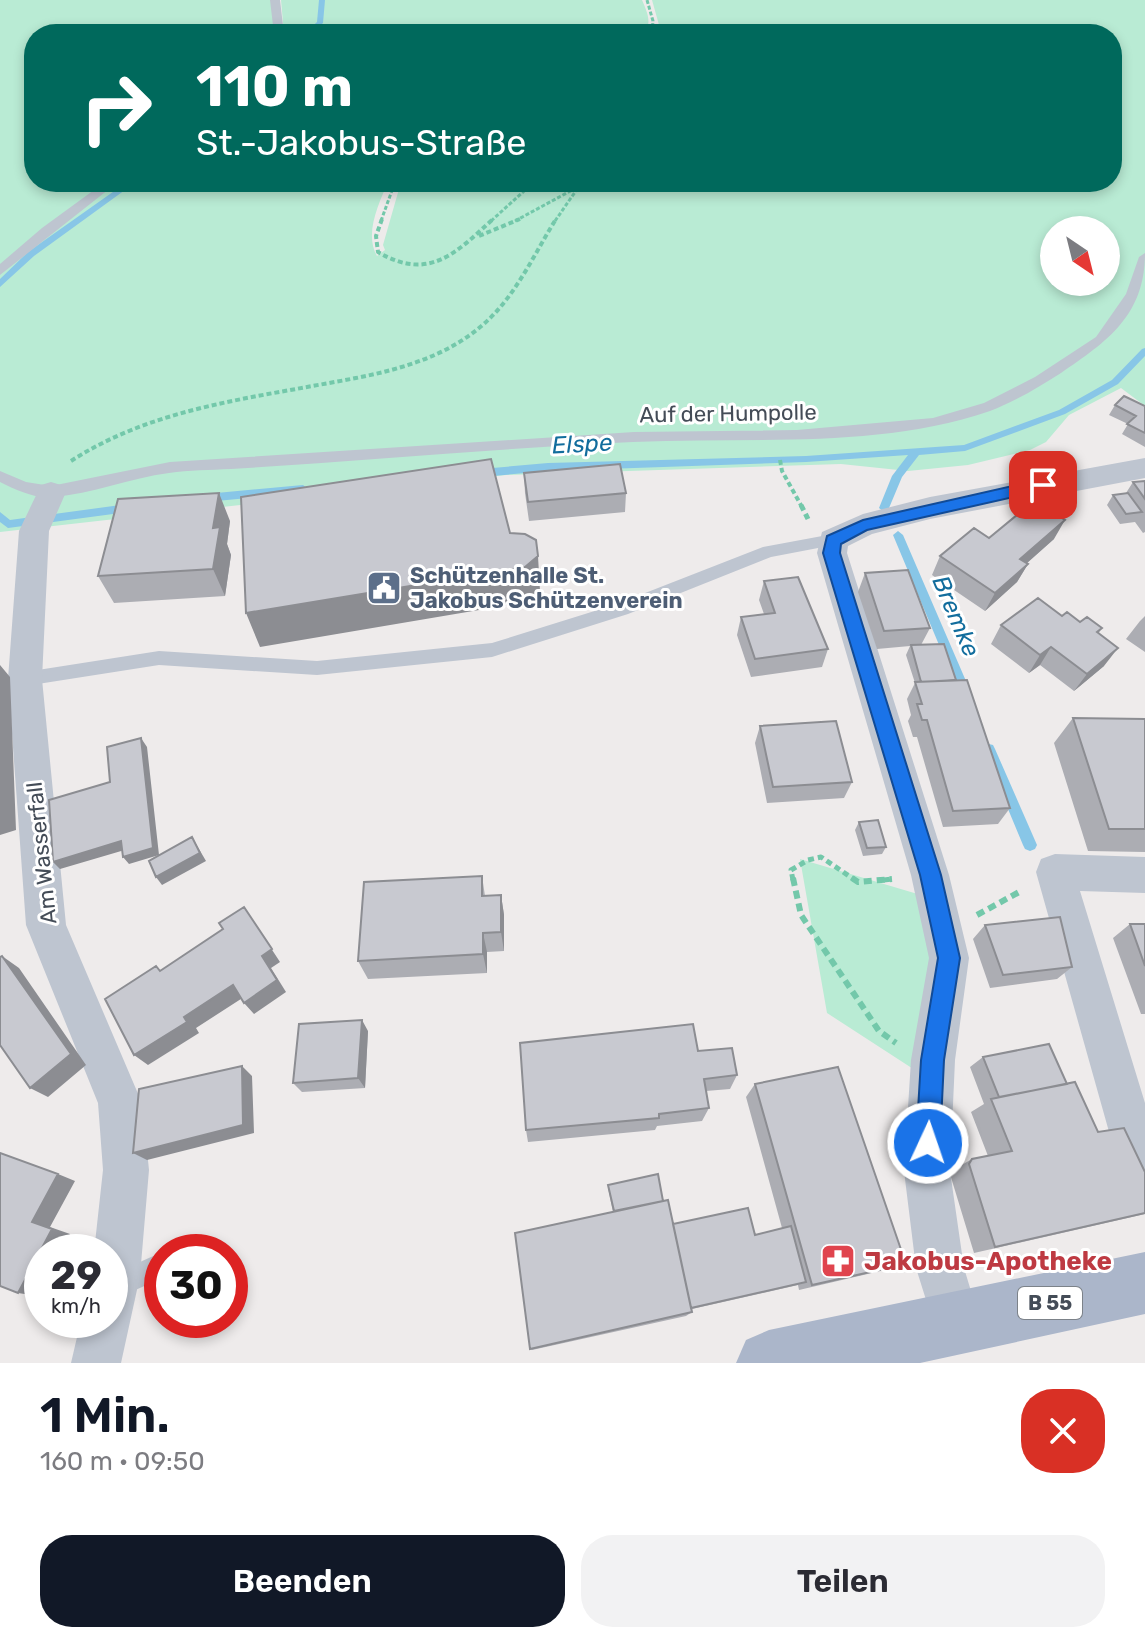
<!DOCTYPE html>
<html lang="de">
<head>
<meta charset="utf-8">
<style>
  :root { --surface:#fff; --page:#f2f2f3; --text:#2b2b33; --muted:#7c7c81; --accent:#111827 }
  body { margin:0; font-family:Rubik,sans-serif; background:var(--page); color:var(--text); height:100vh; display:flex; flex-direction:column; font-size:30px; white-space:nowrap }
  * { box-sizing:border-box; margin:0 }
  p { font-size:26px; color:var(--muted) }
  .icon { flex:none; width:44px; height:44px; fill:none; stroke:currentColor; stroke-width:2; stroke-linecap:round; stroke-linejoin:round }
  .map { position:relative; height:1363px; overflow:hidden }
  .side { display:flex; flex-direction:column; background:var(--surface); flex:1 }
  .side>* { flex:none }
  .banner { position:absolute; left:24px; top:24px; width:1098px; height:168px; border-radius:32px; box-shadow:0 4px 12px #0003; background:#00695c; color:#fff; overflow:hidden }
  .needle { width:52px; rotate:145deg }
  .buttons { position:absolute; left:1040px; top:216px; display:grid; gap:16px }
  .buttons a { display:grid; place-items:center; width:80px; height:80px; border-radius:50%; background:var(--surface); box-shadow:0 4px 12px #0003; font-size:40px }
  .speed { position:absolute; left:24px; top:1234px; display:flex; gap:16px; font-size:40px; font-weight:700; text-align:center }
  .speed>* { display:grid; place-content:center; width:104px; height:104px; border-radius:50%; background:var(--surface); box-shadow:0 4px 12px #0003; line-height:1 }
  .speed small { font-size:20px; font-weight:400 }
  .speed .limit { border:12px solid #d22; background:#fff; color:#111 }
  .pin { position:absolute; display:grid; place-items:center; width:68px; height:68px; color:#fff; margin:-34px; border-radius:16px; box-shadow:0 4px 12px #0006 }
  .me { position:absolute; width:88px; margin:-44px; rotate:3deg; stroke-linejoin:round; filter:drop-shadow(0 0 6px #0008) }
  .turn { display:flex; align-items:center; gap:28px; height:168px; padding:0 40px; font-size:36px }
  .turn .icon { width:104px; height:104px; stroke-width:2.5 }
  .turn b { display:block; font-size:56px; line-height:68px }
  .round { display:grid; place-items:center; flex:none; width:84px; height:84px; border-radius:32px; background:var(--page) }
  .summary { display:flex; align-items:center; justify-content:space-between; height:136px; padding:0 40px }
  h1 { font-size:48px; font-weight:600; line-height:60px; color:var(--accent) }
  .primary-button { display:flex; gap:16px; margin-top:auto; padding:16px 40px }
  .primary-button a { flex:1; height:92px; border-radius:32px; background:var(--accent); color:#fff; font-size:32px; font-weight:600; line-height:92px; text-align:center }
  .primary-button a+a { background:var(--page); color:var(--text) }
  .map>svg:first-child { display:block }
  .green { fill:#b9ebd4; fill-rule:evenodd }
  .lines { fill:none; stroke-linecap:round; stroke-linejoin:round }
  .stream { fill:#88c6e7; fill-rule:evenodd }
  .path-far3 { stroke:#73c8aa; stroke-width:3; stroke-dasharray:4 2; stroke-linecap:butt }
  .path-far2 { stroke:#73c8aa; stroke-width:4; stroke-dasharray:5 3; stroke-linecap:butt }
  .path-far1 { stroke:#73c8aa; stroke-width:5; stroke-dasharray:6 4; stroke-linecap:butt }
  .path { stroke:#73c8aa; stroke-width:6; stroke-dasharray:8 5; stroke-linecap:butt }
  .service { fill:#bec5d0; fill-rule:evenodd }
  .minor { fill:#bec5d0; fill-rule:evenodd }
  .primary { fill:#abb6ca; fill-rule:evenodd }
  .wall { fill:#acadb3 }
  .shaded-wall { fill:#8c8d92 }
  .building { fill:#c8c9d0; stroke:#8c8d92; stroke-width:2 }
  .route { fill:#1a73e8; stroke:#114b97; stroke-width:2 }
  .labels { text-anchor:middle; stroke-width:6; stroke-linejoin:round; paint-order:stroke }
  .shield { fill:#fff; stroke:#7c8289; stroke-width:2 }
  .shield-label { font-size:20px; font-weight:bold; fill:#444c57 }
  .street-label { font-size:22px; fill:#444c57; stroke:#fff }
  .service-label { font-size:22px; font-weight:bold; fill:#4e5e75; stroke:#fff; text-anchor:start }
  .water-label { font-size:24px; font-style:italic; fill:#126d9d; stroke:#fff }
  .near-health-label { font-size:26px; font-weight:bold; fill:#be3a42; stroke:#fff; text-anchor:start }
</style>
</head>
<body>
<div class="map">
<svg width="1145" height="1363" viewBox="0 0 1145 1363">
  <rect width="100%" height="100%" fill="#eeebeb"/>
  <!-- green -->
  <path class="green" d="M0 0H272L274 34H34V182H388C379 203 364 234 377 256L385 250 383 245 401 182H1112V34H656L659 25 652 0H1145V406L1121 388 1069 415 1046 442 1030 450 968 465 908 471 841 464 506 475 0 532ZM1054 230H1106V282H1054Z
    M281 0H642C647 12 652 21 645 34H284Z
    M800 859 931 898 945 955 921 1074 827 1013Z"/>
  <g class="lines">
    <!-- stream -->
    <path class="stream" d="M319 0H325L323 23 311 34H304L317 22Z
      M127 182H136L34 256 0 287V279L28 252Z
      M1145 348V356L1118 384 1065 414 965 451 919 455 902 477 889 508 884 512 879 508 892 476 908 455 806 462 548 471 481 477 476 473 481 469 548 463 806 456 964 445 1059 410 1112 380 1142 349Z
      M303 485 308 489 303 493 206 502 201 498 206 494Z
      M128 504 133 508 128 512 8 528 0 522V512L10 520Z
      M898 531 903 535 972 695 970 699H962L960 695 893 535Z
      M989 744 993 745 995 749 1037 845 1035 849 1030 851 1025 849 1023 845 983 749 985 745Z"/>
    <!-- path-far3 -->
    <path class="path-far3" d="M647 0 653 21 652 34
      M381 221 395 182
      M491 221 534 182
      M515 221 574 189
      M555 221 582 182"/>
    <!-- path-far2 -->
    <path class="path-far2" d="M382 219 376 236 378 252C429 282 456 253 493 219
      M479 236 520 219
      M780 460 782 471 802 507
      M71 461C139 417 217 403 296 389 359 377 428 370 479 328 514 300 533 256 556 219"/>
    <!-- path-far1 -->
    <path class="path-far1" d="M801 505 808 519
      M793 880 791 870 808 860 821 857 855 880
      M884 880 892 879"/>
    <!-- path -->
    <path class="path" d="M793 878 801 915 879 1031 896 1043
      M852 878 858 882 892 879
      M977 915 1021 891"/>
    <!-- service -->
    <path class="service" d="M270 0H280L284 34H274Z
      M105 182H118L0 275V264L42 228Z
      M1145 253C1145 315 1108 341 1061 373 1039 387 1014 402 990 411 875 450 753 436 633 442 499 448 365 461 231 469 210 470 189 470 169 473 130 478 92 494 53 497 35 499 16 490 0 482V471L26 482 51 486 170 462 634 432 797 430 933 418 984 403 1035 377 1096 337 1126 294 1139 257Z
      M833 534 839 536 841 540 839 544 771 557 628 614 492 657 317 675 159 665 25 686 19 684 16 679 19 674 25 672 159 651 317 661 492 643 617 604 763 547Z
      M160 1253 162 1278 120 1297 111 1293V1275Z"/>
    <!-- minor -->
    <path class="minor" d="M1145 458V478L930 519 872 534 848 546 847 553 949 875 969 958 955 1060 950 1171 964 1268 981 1324 973 1341 956 1349 939 1341 916 1268 904 1171 911 1060 929 958 911 875 817 553 822 532 863 514 930 497Z
      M51 482 61 485 66 492 49 531 42 679 66 925 142 1103 149 1170 140 1276 121 1363H71L81 1320H110V1252H94L103 1170 98 1103 26 925 8 679 19 531 41 485Z
      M1055 854 1145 857V893L1080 891 1145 1103V1201L1129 1194 1122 1178 1036 872 1041 859Z"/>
    <!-- primary -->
    <path class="primary" d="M1145 1252V1314L920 1363H736L746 1340 769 1330Z"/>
  </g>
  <!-- wall -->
  <path class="wall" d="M1115 405 1145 406V447L1122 434 1128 424 1109 415Z
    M524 473 626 493 625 512 529 521 525 493Z
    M1145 481V532L1143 533 1135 522 1120 524 1107 505 1113 495 1126 493 1133 482Z
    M230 521 227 544 231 555 225 596 114 603 98 576Z
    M989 538 1054 539 1027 563 1028 564 1017 582 985 611 932 575 940 556Z
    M865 573 930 628 921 645 956 680 1010 808 998 824 943 827 917 737H913L908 721 911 715 907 699 915 683 906 655 910 646 877 649 858 592Z
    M764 581 828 649 822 667 751 677 737 635 741 617 764 614 759 600Z
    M1062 616 1102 628 1098 634 1104 666 1074 691 1040 665 1029 673 991 644 1001 625Z
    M1145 616V652L1126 639 1140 621Z
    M1073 718 1145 719V852L1088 851 1054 743Z
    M760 726 852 782 844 798 767 803 755 743Z
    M859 822 886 847 882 854 863 856 855 830Z
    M482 876 485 896 501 895 504 915V951L487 952V973L368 979 358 961Z
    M1130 924H1145V1014H1141L1113 938Z
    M985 925 1072 967 1057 979 990 988 973 939Z
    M368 1031 365 1088 302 1092 293 1083Z
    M698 1051 737 1075 730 1089 706 1091 709 1108 702 1121 657 1126 655 1130 528 1142 526 1130Z
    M983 1057 1067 1084 1098 1132 1145 1172V1214L974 1253 950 1174 953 1170 972 1159 988 1156 971 1112 984 1104 970 1067Z
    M755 1084 906 1264 889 1269 799 1290 798 1285 692 1309V1312L686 1316 532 1350 530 1349 613 1212 608 1188V1185L663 1201 673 1224 755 1235 782 1228 746 1097Z"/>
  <!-- shaded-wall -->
  <path class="shaded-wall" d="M219 493 230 521 227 544 231 555 225 596 213 569V528Z
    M1065 520 1054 539 1010 578 1020 559Z
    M538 556 540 591 527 602 260 647 246 613Z
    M1028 564 1017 582 985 611 995 593Z
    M1051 647 1040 665 1029 673 1040 655Z
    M1118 648 1104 666 1074 691 1087 674Z
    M0 665 10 677 16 830 0 835Z
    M141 738 147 747 159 855 129 864 123 857Z
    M192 837 206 861 162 885 156 877Z
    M121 841 128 849 60 869 53 862Z
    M501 895 504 915V951L501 932Z
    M244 907 280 962 271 968 286 992 254 1014 244 1003 262 956Z
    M483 933 487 952V973L483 954Z
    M2 956 19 968 86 1065 48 1097 30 1088Z
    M233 985 244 997 196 1028 199 1033 148 1065 134 1055 184 1017Z
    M362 1020 368 1031 365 1088 358 1078Z
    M242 1066 252 1076 254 1133 147 1160 133 1153Z
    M58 1174 75 1181 50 1227 70 1234 61 1252H42V1289L38 1296 18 1293 32 1222Z"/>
  <!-- building -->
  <path class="building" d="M1124 396 1145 406V433L1127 424 1136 416 1115 405Z
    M491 459 510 533 525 534 536 540 538 556 525 567 246 613 241 497Z
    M620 464 626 493 528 502 524 473Z
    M1145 481V499L1133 482Z
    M219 493 213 528 220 527 213 569 98 576 118 499Z
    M1128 493 1142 512 1126 514 1113 495Z
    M1034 501 1065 520 1020 559 1028 564 995 593 940 556 974 528 989 538Z
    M908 570 930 628 884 631 865 573Z
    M798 577 828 649 755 659 741 617 775 613 764 581Z
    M1038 598 1062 616 1067 612 1080 622 1087 617 1102 628 1097 632 1118 648 1087 674 1051 647 1040 655 1001 625Z
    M944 644 956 680 921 682 911 645Z
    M967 680 1010 808 953 811 927 720H922L917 704H922L915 682Z
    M1073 718 1145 719V829H1109Z
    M836 721 852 782 773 787 760 726Z
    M141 738 153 848 123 857 121 841 53 862 49 800 110 782 107 747Z
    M878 820 886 847 867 848 859 822Z
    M192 837 200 853 156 877 149 861Z
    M482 876V896L501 895V932L483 933V954L358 961 364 882Z
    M244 907 272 949 262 956 277 980 244 1003 233 985 184 1017 187 1022 134 1055 105 999 156 966 160 971 223 929 219 923Z
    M1060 917 1072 967 1003 975 985 925Z
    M1130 924H1145V966Z
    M2 956 71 1054 30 1088 0 1045V957Z
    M362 1020 358 1078 293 1083 299 1024Z
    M693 1024 698 1051 732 1048 737 1075 704 1079 709 1108 659 1114V1118L526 1130 520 1043Z
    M1049 1044 1067 1084 999 1097 983 1057Z
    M242 1066 243 1125 133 1153 139 1089Z
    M838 1067 906 1264 812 1285 755 1084Z
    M1075 1082 1098 1132 1124 1128 1145 1172V1213L995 1247 969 1164 972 1159 1012 1151 991 1099Z
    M0 1153 58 1174 32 1222 52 1229 18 1293 0 1286Z
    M658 1174 663 1201 614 1211 608 1185Z
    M668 1200 692 1312 530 1349 515 1233Z
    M748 1208 755 1235 791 1226 806 1282 691 1308 673 1224Z"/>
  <!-- route -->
  <path class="route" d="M1043 479 1051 485 1049 489 867 530 841 544 840 553 941 875 960 958 944 1060 940 1143 937 1152 928 1155 919 1152 916 1143 921 1060 938 958 920 875 823 553 827 536 863 520Z"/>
  <!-- icons -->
  <defs>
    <g id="civic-square" transform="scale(1.8)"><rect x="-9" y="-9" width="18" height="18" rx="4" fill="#5c6f8a" stroke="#fff"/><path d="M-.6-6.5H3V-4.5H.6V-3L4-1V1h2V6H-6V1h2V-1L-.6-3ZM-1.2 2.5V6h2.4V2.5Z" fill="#fff"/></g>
    <g id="pharmacy-square" transform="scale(1.8)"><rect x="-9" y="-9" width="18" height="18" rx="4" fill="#e0444e" stroke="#fff"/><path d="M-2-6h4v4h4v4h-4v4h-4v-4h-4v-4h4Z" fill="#fff"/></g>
  </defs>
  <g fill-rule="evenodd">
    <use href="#civic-square" x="384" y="588"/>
    <use href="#pharmacy-square" x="838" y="1261"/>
  </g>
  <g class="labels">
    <!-- shield labels -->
    <rect class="shield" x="1018" y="1287" width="64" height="32" rx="6"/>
    <g class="shield-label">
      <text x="1050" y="1310">B 55</text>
    </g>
    <!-- street labels -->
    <g class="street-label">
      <text transform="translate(728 413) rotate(-1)" y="8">Auf der Humpolle</text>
      <text transform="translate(41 853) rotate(-96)" y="8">Am Wasserfall</text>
    </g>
    <!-- service labels -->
    <g class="service-label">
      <text x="410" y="583">Schützenhalle St.<tspan x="410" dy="25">Jakobus Schützenverein</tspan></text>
    </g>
    <!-- water labels -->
    <g class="water-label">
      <text transform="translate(582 444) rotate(-3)" y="8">Elspe</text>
      <text transform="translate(956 616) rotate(67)" y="8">Bremke</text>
    </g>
    <!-- near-health labels -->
    <g class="near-health-label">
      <text x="864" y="1270">Jakobus-Apotheke</text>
    </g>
  </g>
</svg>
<div class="buttons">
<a><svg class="needle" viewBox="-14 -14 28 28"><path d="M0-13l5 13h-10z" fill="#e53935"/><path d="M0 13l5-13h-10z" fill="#7c7c81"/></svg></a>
</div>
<div class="speed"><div>29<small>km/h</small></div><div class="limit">30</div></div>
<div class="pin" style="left:1043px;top:485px;background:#d93025"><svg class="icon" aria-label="arrive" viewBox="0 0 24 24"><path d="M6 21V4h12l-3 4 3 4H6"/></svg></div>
<svg class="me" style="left:928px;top:1143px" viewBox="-20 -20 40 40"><circle r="17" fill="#1a73e8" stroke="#fff" stroke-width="3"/><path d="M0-11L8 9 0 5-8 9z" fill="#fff"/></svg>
<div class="banner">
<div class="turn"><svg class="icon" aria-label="right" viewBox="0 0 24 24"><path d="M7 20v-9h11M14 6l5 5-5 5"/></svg><div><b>110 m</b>St.-Jakobus-Straße</div></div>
</div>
</div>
<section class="side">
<div class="summary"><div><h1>1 Min.</h1><p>160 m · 09:50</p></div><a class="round" style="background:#d93025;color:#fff"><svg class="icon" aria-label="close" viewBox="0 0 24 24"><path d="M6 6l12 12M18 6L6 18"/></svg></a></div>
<div class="primary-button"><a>Beenden</a><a>Teilen</a></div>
</section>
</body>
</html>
